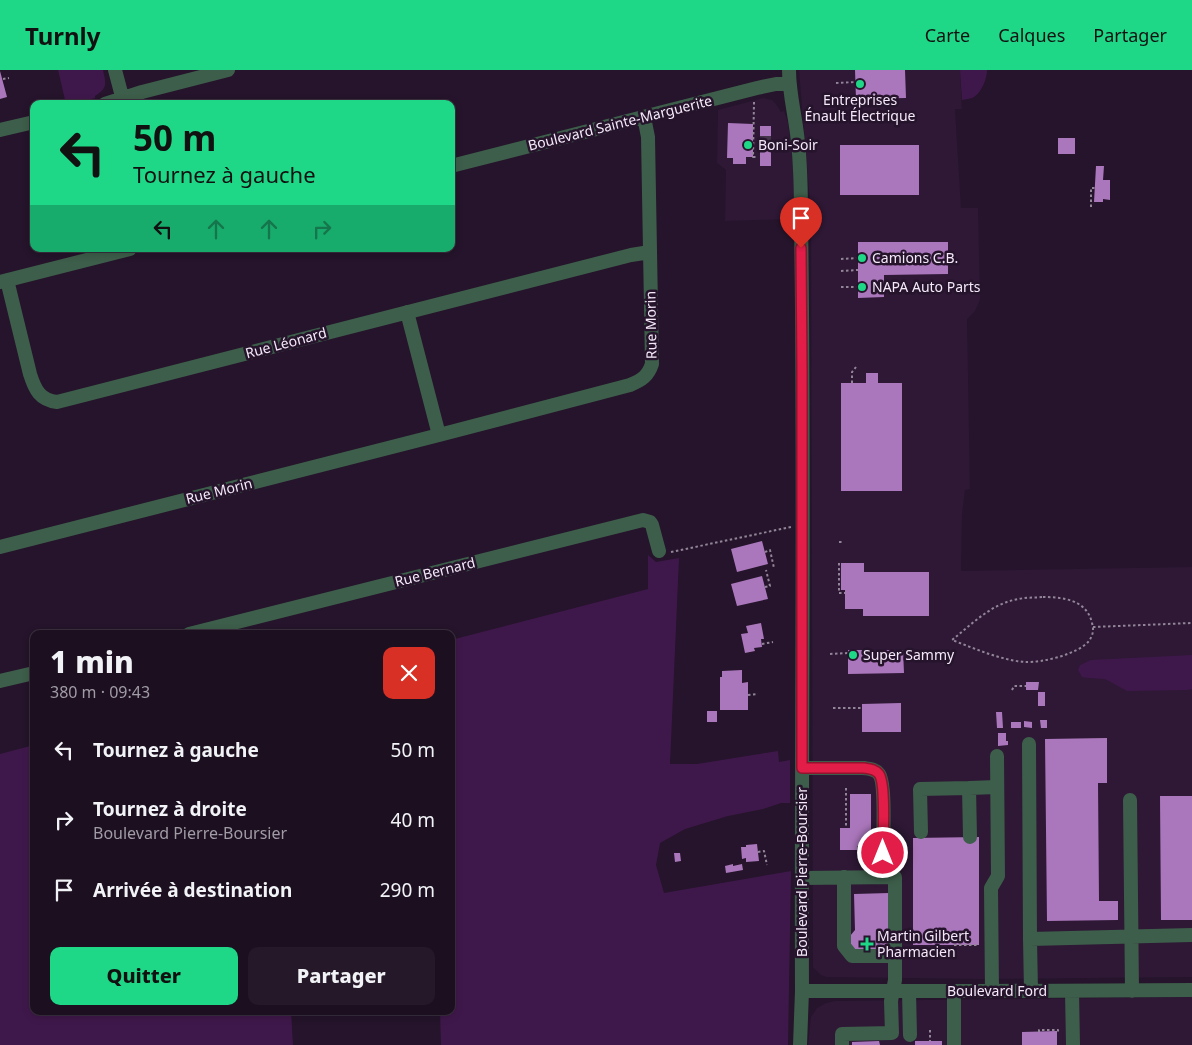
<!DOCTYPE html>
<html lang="fr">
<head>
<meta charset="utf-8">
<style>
  :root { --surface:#1c0f20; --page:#251829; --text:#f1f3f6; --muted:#a09ca5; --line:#3a2f3e; --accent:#1fd887 }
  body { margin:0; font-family:"Noto Sans",sans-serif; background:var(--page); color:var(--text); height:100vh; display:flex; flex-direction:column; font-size:19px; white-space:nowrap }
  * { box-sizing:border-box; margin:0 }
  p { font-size:16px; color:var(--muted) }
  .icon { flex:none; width:28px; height:28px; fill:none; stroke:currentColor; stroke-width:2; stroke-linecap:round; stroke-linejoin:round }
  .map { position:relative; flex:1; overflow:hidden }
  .drawer { position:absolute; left:30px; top:560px; width:425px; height:385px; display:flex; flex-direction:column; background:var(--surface); border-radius:10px; box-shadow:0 2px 8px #0003,0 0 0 1px var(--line) }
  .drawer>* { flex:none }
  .guide { position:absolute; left:30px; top:30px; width:425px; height:152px; border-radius:10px; box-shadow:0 2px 8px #0003,0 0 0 1px var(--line); background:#1fd887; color:#111; overflow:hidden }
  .pin { position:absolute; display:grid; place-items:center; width:42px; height:42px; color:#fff; margin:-51px -21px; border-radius:50% 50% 50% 0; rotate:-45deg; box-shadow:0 0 5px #0007 }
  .pin .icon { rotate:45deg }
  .me { position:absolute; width:55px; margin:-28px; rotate:0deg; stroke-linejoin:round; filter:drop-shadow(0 0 4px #0008) }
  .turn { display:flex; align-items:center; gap:18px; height:105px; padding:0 20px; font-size:22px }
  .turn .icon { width:65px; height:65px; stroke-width:2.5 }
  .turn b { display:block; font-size:35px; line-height:42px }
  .lanes { display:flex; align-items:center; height:48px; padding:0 20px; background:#0003; justify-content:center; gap:25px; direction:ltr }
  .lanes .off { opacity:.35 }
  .round { display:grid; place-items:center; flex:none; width:52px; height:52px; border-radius:10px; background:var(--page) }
  .headline { display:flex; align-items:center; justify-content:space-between; height:85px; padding:0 20px }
  h1 { font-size:30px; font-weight:800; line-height:38px }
  .action { display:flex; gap:10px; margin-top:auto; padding:10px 20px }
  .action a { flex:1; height:58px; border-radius:10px; background:var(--accent); color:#111; font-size:20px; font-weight:800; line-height:58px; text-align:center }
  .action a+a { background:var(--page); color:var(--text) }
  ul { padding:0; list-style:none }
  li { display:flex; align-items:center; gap:15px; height:70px; padding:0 20px }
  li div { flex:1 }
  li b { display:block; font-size:19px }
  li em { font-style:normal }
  header { display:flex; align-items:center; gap:30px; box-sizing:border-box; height:70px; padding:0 25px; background:var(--accent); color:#111 }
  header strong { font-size:24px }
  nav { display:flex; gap:28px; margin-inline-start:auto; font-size:18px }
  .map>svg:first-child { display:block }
  .built { fill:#2e1835 }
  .green { fill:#3f184b }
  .building { fill:#ab77bc }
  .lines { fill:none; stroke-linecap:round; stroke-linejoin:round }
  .minor-tunnel { stroke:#44344a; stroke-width:14; stroke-dasharray:14 7; stroke-linecap:butt }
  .path { stroke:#938598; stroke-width:2; stroke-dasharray:2.5 2.5; stroke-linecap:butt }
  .minor { stroke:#3d5e4a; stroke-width:14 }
  .route-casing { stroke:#92132f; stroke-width:12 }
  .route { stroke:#e11d48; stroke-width:9 }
  .poi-dot { fill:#1fd887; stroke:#25142b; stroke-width:2 }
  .labels { text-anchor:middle; stroke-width:5; stroke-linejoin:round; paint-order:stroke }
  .poi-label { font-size:14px; fill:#f4e8f9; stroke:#25142b; text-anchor:start }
  .street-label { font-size:14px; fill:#f4e8f9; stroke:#25142b }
</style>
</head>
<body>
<header>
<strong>Turnly</strong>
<nav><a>Carte</a><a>Calques</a><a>Partager</a></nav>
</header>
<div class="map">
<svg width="1192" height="975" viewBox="0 0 1192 975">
  <rect width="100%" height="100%" fill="#25142b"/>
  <!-- built -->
  <path class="built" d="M799 0H960L962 39H955L961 138H978L980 230 975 241 967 249 970 419 965 420 962 445 961 501 1192 497V907L981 909 827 907 821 905 813 897 811 144Z
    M763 28 772 30 775 33 778 37 781 42 784 41 788 53 793 91 794 149 725 151 726 100 717 93 718 40Z
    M1192 927V975H808L811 947 817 938 826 933 835 931Z"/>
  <!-- green -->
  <path class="green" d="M58 0H103C106 14 108 18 95 26V28L71 34H66Z
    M960 0H987C987 8 982 22 974 27 971 29 965 29 962 30Z
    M648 485 656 492 679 488 670 694H697L778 681 779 692 790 690V733H781L763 739 728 746 685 759 660 773 656 795 664 823 791 801 788 975H441L440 941H451V570L648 519Z
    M1192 585V619L1187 620 1127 621 1105 609 1089 608 1082 607 1078 600 1080 595 1091 590Z
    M34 675V941H291L293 975H0V684Z"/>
  <!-- building -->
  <path class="building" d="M855 0H905L906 28 856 29Z
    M0 1 7 27 0 29Z
    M728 53 753 54V87H746V94H733V88H727Z
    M760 56H771V96H760Z
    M1058 68H1075V84H1058Z
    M840 75H919V125H840Z
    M1096 96H1104L1103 110H1110V130L1103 129V132H1094Z
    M858 172H948V204L884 205V227L858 228Z
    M866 303H878V313H902V421H841V313H866Z
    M762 471 768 494 737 502 731 479Z
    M841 493H864V502H929V546H863V539H845V520H841Z
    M762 506 768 529 737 536 731 514Z
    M761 553 764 569H761L762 577 754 578 755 581 745 583 741 564 748 563 746 556Z
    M848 580H903L904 603 848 604Z
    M742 600V613L748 612V640H720V607H722V601Z
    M1026 612H1039L1038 620H1026Z
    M1038 622H1045V636H1038Z
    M901 633V662H862V634Z
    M707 641H717V652H707Z
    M996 642H1002L1003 658H997Z
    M1040 650H1047V658H1041Z
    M1024 651 1032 652V658L1024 657Z
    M1011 652H1021V658H1011Z
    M998 663H1006V671H1008V675L998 676Z
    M1107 668V713H1098L1099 831H1118V850L1047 851 1045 669Z
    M850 724H871V776H857V780H840V758H850Z
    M1160 726H1192V850H1161Z
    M979 767V875H913V768Z
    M757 774 759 791 746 792V788L742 789 741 777H746V775Z
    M674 783H680L681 791 675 792Z
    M733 794V796L742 794 743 800 726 803 725 796Z
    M889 823V874L884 879 855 880 850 876V866L855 860 854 824Z
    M1057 961V975H1022V962Z
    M879 971 880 975H852V972Z
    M915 971H942V975H915Z"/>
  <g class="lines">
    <!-- minor-tunnel -->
    <path class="minor-tunnel" d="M760 73H771"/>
    <!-- path -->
    <path class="path" d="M3 9 9 8
      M836 13 856 12
      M754 32 753 87H757
      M1091 137V118H1095
      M841 189 858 188
      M841 201 858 200
      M841 217H858
      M852 313V302L856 297
      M839 472H843
      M671 482 791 457
      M765 482 770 480 774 498
      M839 493V523H845
      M765 517 770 516 766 500
      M1043 527C1063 527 1087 530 1092 553 1094 560 1093 565 1089 571 1078 584 1042 593 1025 592 1000 590 976 579 952 570 972 554 992 533 1019 529 1027 527 1035 528 1043 527Z
      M1093 557 1192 553
      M762 574 773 572
      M830 584 848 583
      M1012 620 1014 616H1026
      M748 625 758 624
      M833 638H862
      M846 718V758
      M758 782 764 781 767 795
      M954 875H979
      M930 960V971
      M1039 962V960H1058V962H1060"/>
    <!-- minor -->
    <path class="minor" d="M115 0 124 34
      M789 0C789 25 796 48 798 73 801 99 801 126 801 152 805 408 801 664 802 921L800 975
      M105 34 142 22 228 0
      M0 60 34 52
      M451 96 757 18 776 14H789
      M7 210 30 304C35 320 40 330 57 332L631 185 650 182
      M0 212 130 179
      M407 242 439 365
      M0 477 439 365 630 315C642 310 648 306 652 294L648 67 644 47
      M189 564 643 450 650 452 652 455 659 481
      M0 611 34 603
      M1029 674 1030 869
      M802 698H864C870 699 875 699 879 704 886 713 883 768 883 783
      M1130 730 1132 921
      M921 762 920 719 969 718
      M970 767 969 718 997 717
      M844 807V876L852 886H895
      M802 808 895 807V910L891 931 892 963 842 964V975
      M802 921H992L1192 920
      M992 921 991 818 998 806 997 686
      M1031 921 1030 869 1192 865
      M1072 921 1073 975
      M909 922 910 965
      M954 975V921"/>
  </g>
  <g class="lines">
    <!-- route casing -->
    <g class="route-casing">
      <path id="route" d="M801 178 802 301V698H864C870 699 875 699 879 704 886 713 883 768 883 783"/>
    </g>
    <!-- route -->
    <use href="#route" class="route"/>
  </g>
  <!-- markers -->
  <g class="poi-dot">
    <circle cx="860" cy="14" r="5"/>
    <circle cx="748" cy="75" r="5"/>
    <circle cx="862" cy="188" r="5"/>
    <circle cx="862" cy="217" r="5"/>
    <circle cx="853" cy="585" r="5"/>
    <path d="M864.5 866.5h5v5h5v5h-5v5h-5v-5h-5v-5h5z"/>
  </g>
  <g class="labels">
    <!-- poi labels -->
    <g class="poi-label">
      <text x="860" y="35" text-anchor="middle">Entreprises<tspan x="860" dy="16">Énault Électrique</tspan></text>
      <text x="758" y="80">Boni-Soir</text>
      <text x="872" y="193">Camions C.B.</text>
      <text x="872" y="222">NAPA Auto Parts</text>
      <text x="863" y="590">Super Sammy</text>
      <text x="877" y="871">Martin Gilbert<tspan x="877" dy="16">Pharmacien</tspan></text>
    </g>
    <!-- street labels -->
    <g class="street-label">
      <text transform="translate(620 53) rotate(-14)" y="5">Boulevard Sainte-Marguerite</text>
      <text transform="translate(651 255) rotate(-91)" y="5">Rue Morin</text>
      <text transform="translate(286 273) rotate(-15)" y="5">Rue Léonard</text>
      <text transform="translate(219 421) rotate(-14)" y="5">Rue Morin</text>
      <text transform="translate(435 502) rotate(-14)" y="5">Rue Bernard</text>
      <text transform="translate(802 802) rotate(-90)" y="5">Boulevard Pierre-Boursier</text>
      <text x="997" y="926">Boulevard Ford</text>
    </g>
  </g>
</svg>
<div class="pin" style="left:801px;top:178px;background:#d93025"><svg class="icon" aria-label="arrive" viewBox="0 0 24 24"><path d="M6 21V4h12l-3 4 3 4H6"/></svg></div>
<svg class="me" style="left:883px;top:783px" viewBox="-20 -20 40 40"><circle r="17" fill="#e11d48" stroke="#fff" stroke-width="3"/><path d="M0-11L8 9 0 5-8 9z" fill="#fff"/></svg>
<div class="guide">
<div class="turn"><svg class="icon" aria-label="left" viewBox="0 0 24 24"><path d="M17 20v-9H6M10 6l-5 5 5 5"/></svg><div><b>50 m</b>Tournez à gauche</div></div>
<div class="lanes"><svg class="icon" aria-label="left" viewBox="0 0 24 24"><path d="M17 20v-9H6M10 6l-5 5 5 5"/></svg><svg class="icon off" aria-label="ahead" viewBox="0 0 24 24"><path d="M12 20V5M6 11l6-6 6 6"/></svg><svg class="icon off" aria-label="ahead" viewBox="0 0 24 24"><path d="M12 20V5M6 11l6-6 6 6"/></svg><svg class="icon off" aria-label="right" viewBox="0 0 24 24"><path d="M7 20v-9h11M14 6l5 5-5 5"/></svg></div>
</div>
<section class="drawer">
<div class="headline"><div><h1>1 min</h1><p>380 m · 09:43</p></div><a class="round" style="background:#d93025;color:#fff"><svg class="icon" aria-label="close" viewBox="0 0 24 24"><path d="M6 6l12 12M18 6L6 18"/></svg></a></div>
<ul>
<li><svg class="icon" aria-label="left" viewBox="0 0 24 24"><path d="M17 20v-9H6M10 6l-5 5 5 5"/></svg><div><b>Tournez à gauche</b></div><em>50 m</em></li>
<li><svg class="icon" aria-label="right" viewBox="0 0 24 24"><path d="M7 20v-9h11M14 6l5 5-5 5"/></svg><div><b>Tournez à droite</b><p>Boulevard Pierre-Boursier</p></div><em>40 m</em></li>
<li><svg class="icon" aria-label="arrive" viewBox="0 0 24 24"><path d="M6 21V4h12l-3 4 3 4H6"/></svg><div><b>Arrivée à destination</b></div><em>290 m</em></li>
</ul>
<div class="action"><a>Quitter</a><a>Partager</a></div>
</section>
</div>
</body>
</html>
